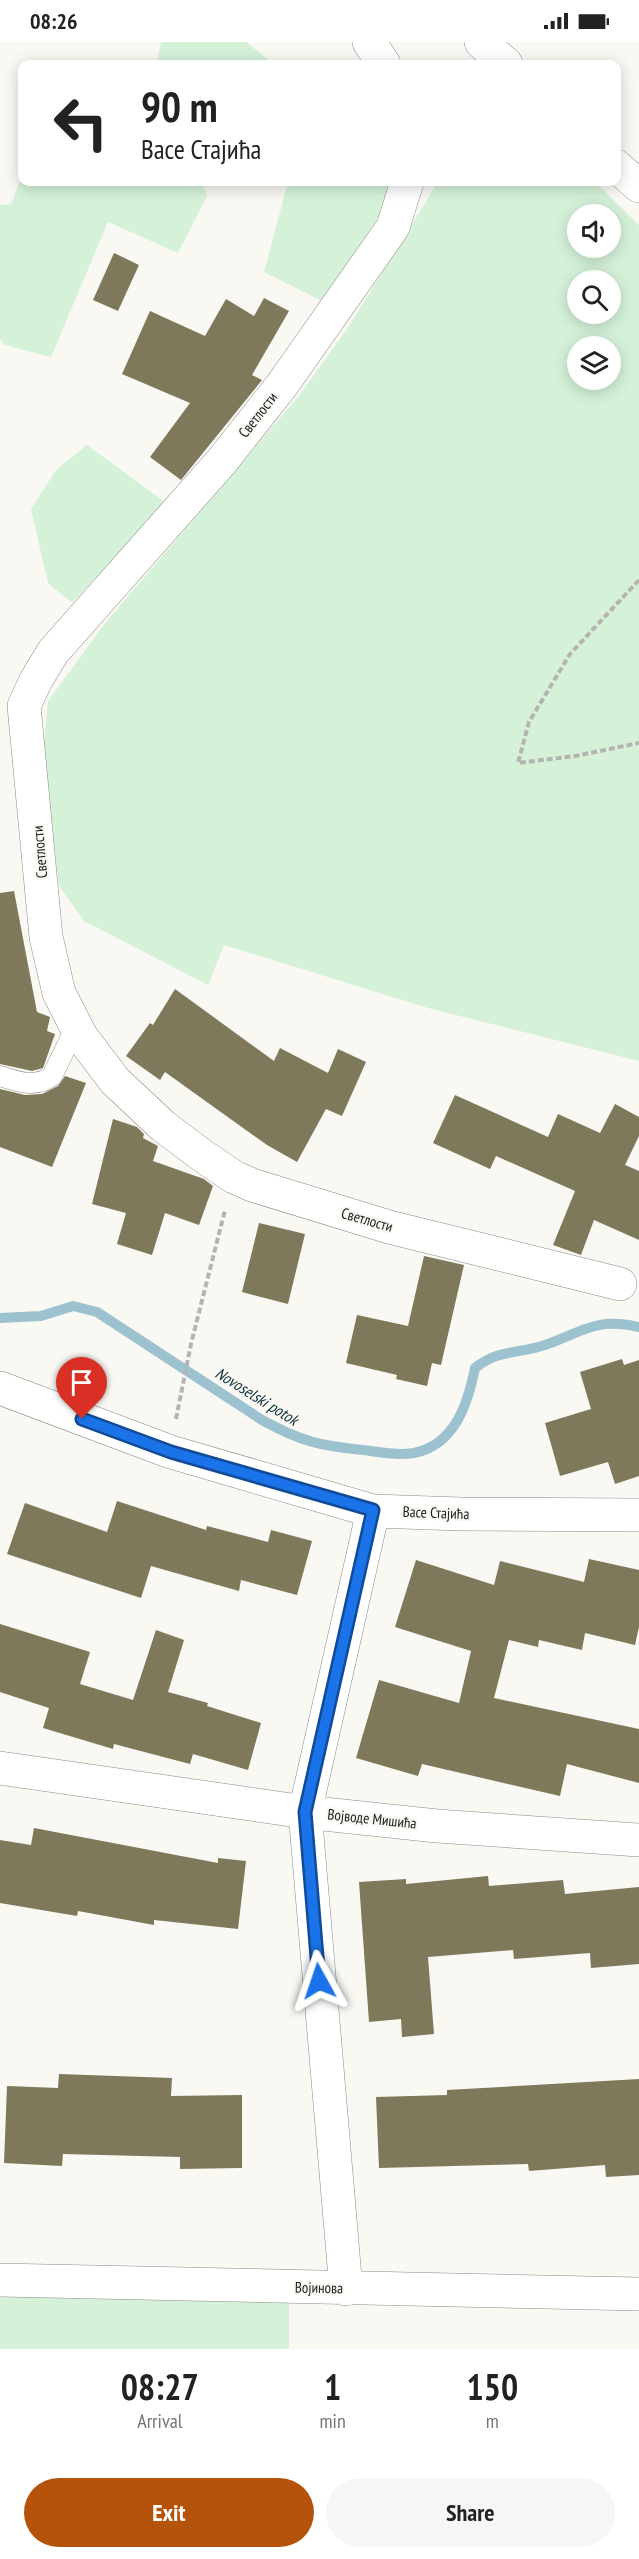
<!DOCTYPE html>
<html lang="en">
<head>
<meta charset="utf-8">
<style>
  :root { --surface:#fff; --page:#f6f6f6; --text:#222; --muted:#767676; --accent:#b45309 }
  body { margin:0; font-family:"PT Sans Narrow",sans-serif; background:var(--page); color:var(--text); height:100vh; display:flex; flex-direction:column; font-size:22px; white-space:nowrap }
  * { box-sizing:border-box; margin:0 }
  p { font-size:20px; color:var(--muted) }
  .icon { flex:none; width:33px; height:33px; fill:none; stroke:currentColor; stroke-width:2; stroke-linecap:round; stroke-linejoin:round }
  .map { position:relative; height:2307px; overflow:hidden }
  .side { display:flex; flex-direction:column; background:var(--surface); flex:1 }
  .side>* { flex:none }
  .guide { position:absolute; left:18px; top:18px; width:603px; height:126px; border-radius:12px; box-shadow:0 3px 15px #0003; background:#fff; color:var(--text); overflow:hidden }
  .tools { position:absolute; left:567px; top:162px; display:grid; gap:12px }
  .tools a { display:grid; place-items:center; width:54px; height:54px; border-radius:50%; background:var(--surface); box-shadow:0 3px 15px #0003; font-size:30px }
  .pin { position:absolute; display:grid; place-items:center; width:51px; height:51px; color:#fff; margin:-62px -26px; border-radius:50% 50% 50% 0; rotate:-45deg; box-shadow:0 0 6px #0007 }
  .pin .icon { rotate:45deg }
  .me { position:absolute; width:66px; margin:-33px; rotate:355deg; stroke-linejoin:round; filter:drop-shadow(0 0 4px #0008) }
  .turn { display:flex; align-items:center; gap:21px; height:126px; padding:0 24px; font-size:27px }
  .turn .icon { width:78px; height:78px; stroke-width:2.5 }
  .turn b { display:block; font-size:42px; line-height:51px }
  .eta { display:flex; justify-content:space-evenly; align-items:center; height:102px; text-align:center }
  .eta b { font-size:36px; font-weight:700; line-height:42px }
  .button { display:flex; gap:12px; margin-top:auto; padding:12px 24px }
  .button a { flex:1; height:69px; border-radius:36px; background:var(--accent); color:#fff; font-size:24px; font-weight:700; line-height:69px; text-align:center }
  .button a+a { background:var(--page); color:var(--text) }
  .status { display:flex; justify-content:space-between; align-items:center; height:42px; padding:0 30px; background:var(--surface); direction:ltr }
  .status svg { height:16px; fill:currentColor }
  .map>svg:first-child { display:block }
  .green { fill:#d5f2d9; fill-rule:evenodd }
  .lines { fill:none; stroke-linecap:round; stroke-linejoin:round }
  .stream { stroke:#9cc2d0; stroke-width:10 }
  .building { fill:#7e795a }
  .service-casing { stroke:#8a8a86; stroke-width:21 }
  .minor-casing { stroke:#8a8a86; stroke-width:34 }
  .tertiary-casing { stroke:#8a8a86; stroke-width:34 }
  .path { stroke:#b5b4b0; stroke-width:4; stroke-dasharray:6 3; stroke-linecap:butt }
  .service { stroke:#fff; stroke-width:20 }
  .minor { stroke:#fff; stroke-width:33 }
  .tertiary { stroke:#fff; stroke-width:33 }
  .route-casing { stroke:#114b97; stroke-width:15 }
  .route { stroke:#1a73e8; stroke-width:10 }
  .labels { text-anchor:middle; stroke-width:4.5; stroke-linejoin:round; paint-order:stroke }
  .street-label { font-size:15px; fill:#21211f; stroke:#f9f8f3 }
  .water-label { font-size:16px; font-style:italic; fill:#0d323d; stroke:#f9f8f3 }
</style>
</head>
<body>
<div class="status"><b>08:26</b><svg viewBox="0 0 49 12"><path d="M0 12V9h3v3zM5 12V6h3v6zM10 12V3h3v9zM15 12V0h3v12zM26 1h20v11H26zM47 4h2v5h-2z"/></svg></div>
<div class="map">
<svg width="639" height="2307" viewBox="0 0 639 2307">
  <rect width="100%" height="100%" fill="#f9f8f3"/>
  <!-- green -->
  <path class="green" d="M161 0H246L274 22H157Z
    M22 135V140H201L207 154 178 211 108 180 51 315 5 303 0 297V163L11 162Z
    M288 140H391L384 167 322 259 264 230Z
    M438 140H595L639 183V1019L428 966 224 903 208 943 84 879 59 844 43 713 48 659 106 580 298 355 349 284ZM578 172H610V206H578ZM578 238H610V272H578ZM578 304H610V338H578Z
    M87 403 166 461 72 561 48 541 31 467 56 428Z
    M0 2253 289 2260V2307H0Z"/>
  <g class="lines">
    <!-- stream -->
    <path class="stream" d="M0 1276 41 1274 73 1264 97 1270 262 1378C300 1399 320 1404 363 1408 380 1410 398 1414 414 1411 455 1403 468 1361 475 1326 499 1307 518 1312 545 1303 583 1290 595 1275 639 1285"/>
  </g>
  <!-- building -->
  <path class="building" d="M114 211 139 223 118 269 93 258Z
    M264 256 289 269 252 333 262 338 181 438 150 415 190 361 122 332 150 269 205 294 226 257 254 274Z
    M14 849 37 970 50 975 47 989 55 992 43 1026 32 1029 0 1022V851Z
    M175 947 274 1019 280 1006 328 1031 338 1007 366 1020 342 1074 326 1067 297 1120 267 1103 165 1030 160 1038 126 1014 150 981 153 983Z
    M65 1034 86 1041 52 1125 0 1105V1047L25 1053 42 1052 58 1044Z
    M455 1053 548 1095 558 1072 600 1091 615 1062 639 1075V1094L625 1123 639 1129V1198L594 1178 581 1213 553 1203 575 1149 496 1114 490 1127 433 1101Z
    M113 1077 137 1085 144 1092 143 1096 158 1104 153 1119 204 1137 213 1144 199 1183 165 1171 152 1213 117 1202 126 1171 92 1162Z
    M259 1181 305 1192 288 1262 242 1250Z
    M424 1214 464 1223 441 1323 432 1321 427 1344 396 1337 397 1333 346 1321 357 1273 408 1284Z
    M622 1317 624 1323 639 1318V1434L615 1442 608 1420 560 1434 545 1381 591 1367 580 1330Z
    M117 1459 206 1488 207 1484 268 1500 271 1488 312 1499 297 1553 241 1538 239 1549 151 1524 141 1556 7 1512 25 1461 107 1490Z
    M589 1517 639 1528V1585L635 1603 585 1591 582 1608 539 1598 538 1605 509 1598 494 1656 639 1687V1741L567 1722 560 1754 422 1722 418 1734 356 1716 379 1638 459 1661 471 1609 395 1585 416 1518 494 1543 500 1519 584 1540Z
    M0 1582 90 1610 80 1642 133 1658 156 1588 184 1598 168 1650 208 1661 207 1664 261 1681 248 1728 193 1712 190 1722 114 1702 113 1707 43 1686 49 1666 0 1650Z
    M34 1786 218 1821V1816L246 1819 238 1887 154 1878V1883L78 1869 77 1874 0 1861V1798L31 1803Z
    M488 1834 489 1844 563 1838 565 1852 639 1845V1922L591 1926 590 1911 514 1917 513 1908 428 1915 434 1992 402 1995 401 1977 369 1980 359 1840 406 1837V1842Z
    M59 2032 172 2036 171 2054 242 2053V2126L180 2127V2115L63 2112 62 2124 4 2121 7 2044 58 2046Z
    M639 2037V2133L606 2135 605 2123 529 2129 528 2122 379 2126 376 2055 447 2053V2048Z"/>
  <g class="lines">
    <!-- service casing -->
    <g class="service-casing">
      <path id="service" d="M0 1034C18 1040 36 1046 52 1034L76 985"/>
    </g>
    <!-- minor casing -->
    <g class="minor-casing">
      <path id="minor" d="M369 0 384 22
        M407 140 393 185 282 343 222 419 53 610 36 638 24 664 46 895 59 951 81 994 115 1039 163 1084 203 1114 234 1135 252 1143 389 1185 620 1242
        M0 1346 171 1410 373 1469 461 1472 639 1473
        M0 1726 305 1770 437 1784 639 1798
        M0 2238 639 2252
        M346 2247 305 1770 373 1469"/>
    </g>
    <!-- tertiary casing -->
    <g class="tertiary-casing">
      <path id="tertiary" d="M481 0 506 22
        M616 124 639 144"/>
    </g>
    <!-- path -->
    <path class="path" d="M639 538 570 612 529 680 518 721 575 714 639 701
      M176 1377 191 1302 225 1168"/>
    <!-- service -->
    <use href="#service" class="service"/>
    <!-- minor -->
    <use href="#minor" class="minor"/>
    <!-- tertiary -->
    <use href="#tertiary" class="tertiary"/>
  </g>
  <g class="lines">
    <!-- route casing -->
    <g class="route-casing">
      <path id="route" d="M82 1377 171 1410 373 1468 305 1770 319 1939"/>
    </g>
    <!-- route -->
    <use href="#route" class="route"/>
  </g>
  <g class="labels">
    <!-- street labels -->
    <g class="street-label">
      <text transform="translate(258 373) rotate(-52)" y="5">Светлости</text>
      <text transform="translate(40 810) rotate(-95)" y="5">Светлости</text>
      <text transform="translate(367 1178) rotate(16)" y="5">Светлости</text>
      <text transform="translate(436 1471) rotate(2)" y="5">Васе Стајића</text>
      <text transform="translate(372 1777) rotate(6)" y="5">Војводе Мишића</text>
      <text transform="translate(319 2246) rotate(1)" y="5">Војинова</text>
    </g>
    <!-- water labels -->
    <g class="water-label">
      <text transform="translate(257 1354) rotate(32)" y="6">Novoselski potok</text>
    </g>
  </g>
</svg>
<div class="tools">
<a><svg class="icon" aria-label="sound" viewBox="0 0 24 24"><path d="M4 9h4l5-4v14l-5-4H4zM17 9q2 3 0 6"/></svg></a>
<a><svg class="icon" aria-label="search" viewBox="0 0 24 24"><circle cx="10" cy="10" r="6"/><path d="M15 15l6 6"/></svg></a>
<a><svg class="icon" aria-label="layers" viewBox="0 0 24 24"><path d="M12 4l9 5-9 5-9-5zM3 14l9 5 9-5"/></svg></a>
</div>
<div class="pin" style="left:82px;top:1377px;background:#d93025"><svg class="icon" aria-label="arrive" viewBox="0 0 24 24"><path d="M6 21V4h12l-3 4 3 4H6"/></svg></div>
<svg class="me" style="left:319px;top:1939px" viewBox="-20 -20 40 40"><path d="M0-17L14 15 0 8-14 15z" fill="#1a73e8" stroke="#fff" stroke-width="4"/></svg>
<div class="guide">
<div class="turn"><svg class="icon" aria-label="left" viewBox="0 0 24 24"><path d="M17 20v-9H6M10 6l-5 5 5 5"/></svg><div><b>90 m</b>Васе Стајића</div></div>
</div>
</div>
<section class="side">
<div class="eta">
<div><b>08:27</b><p>Arrival</p></div>
<div><b>1</b><p>min</p></div>
<div><b>150</b><p>m</p></div>
</div>
<div class="button"><a>Exit</a><a>Share</a></div>
</section>
</body>
</html>
